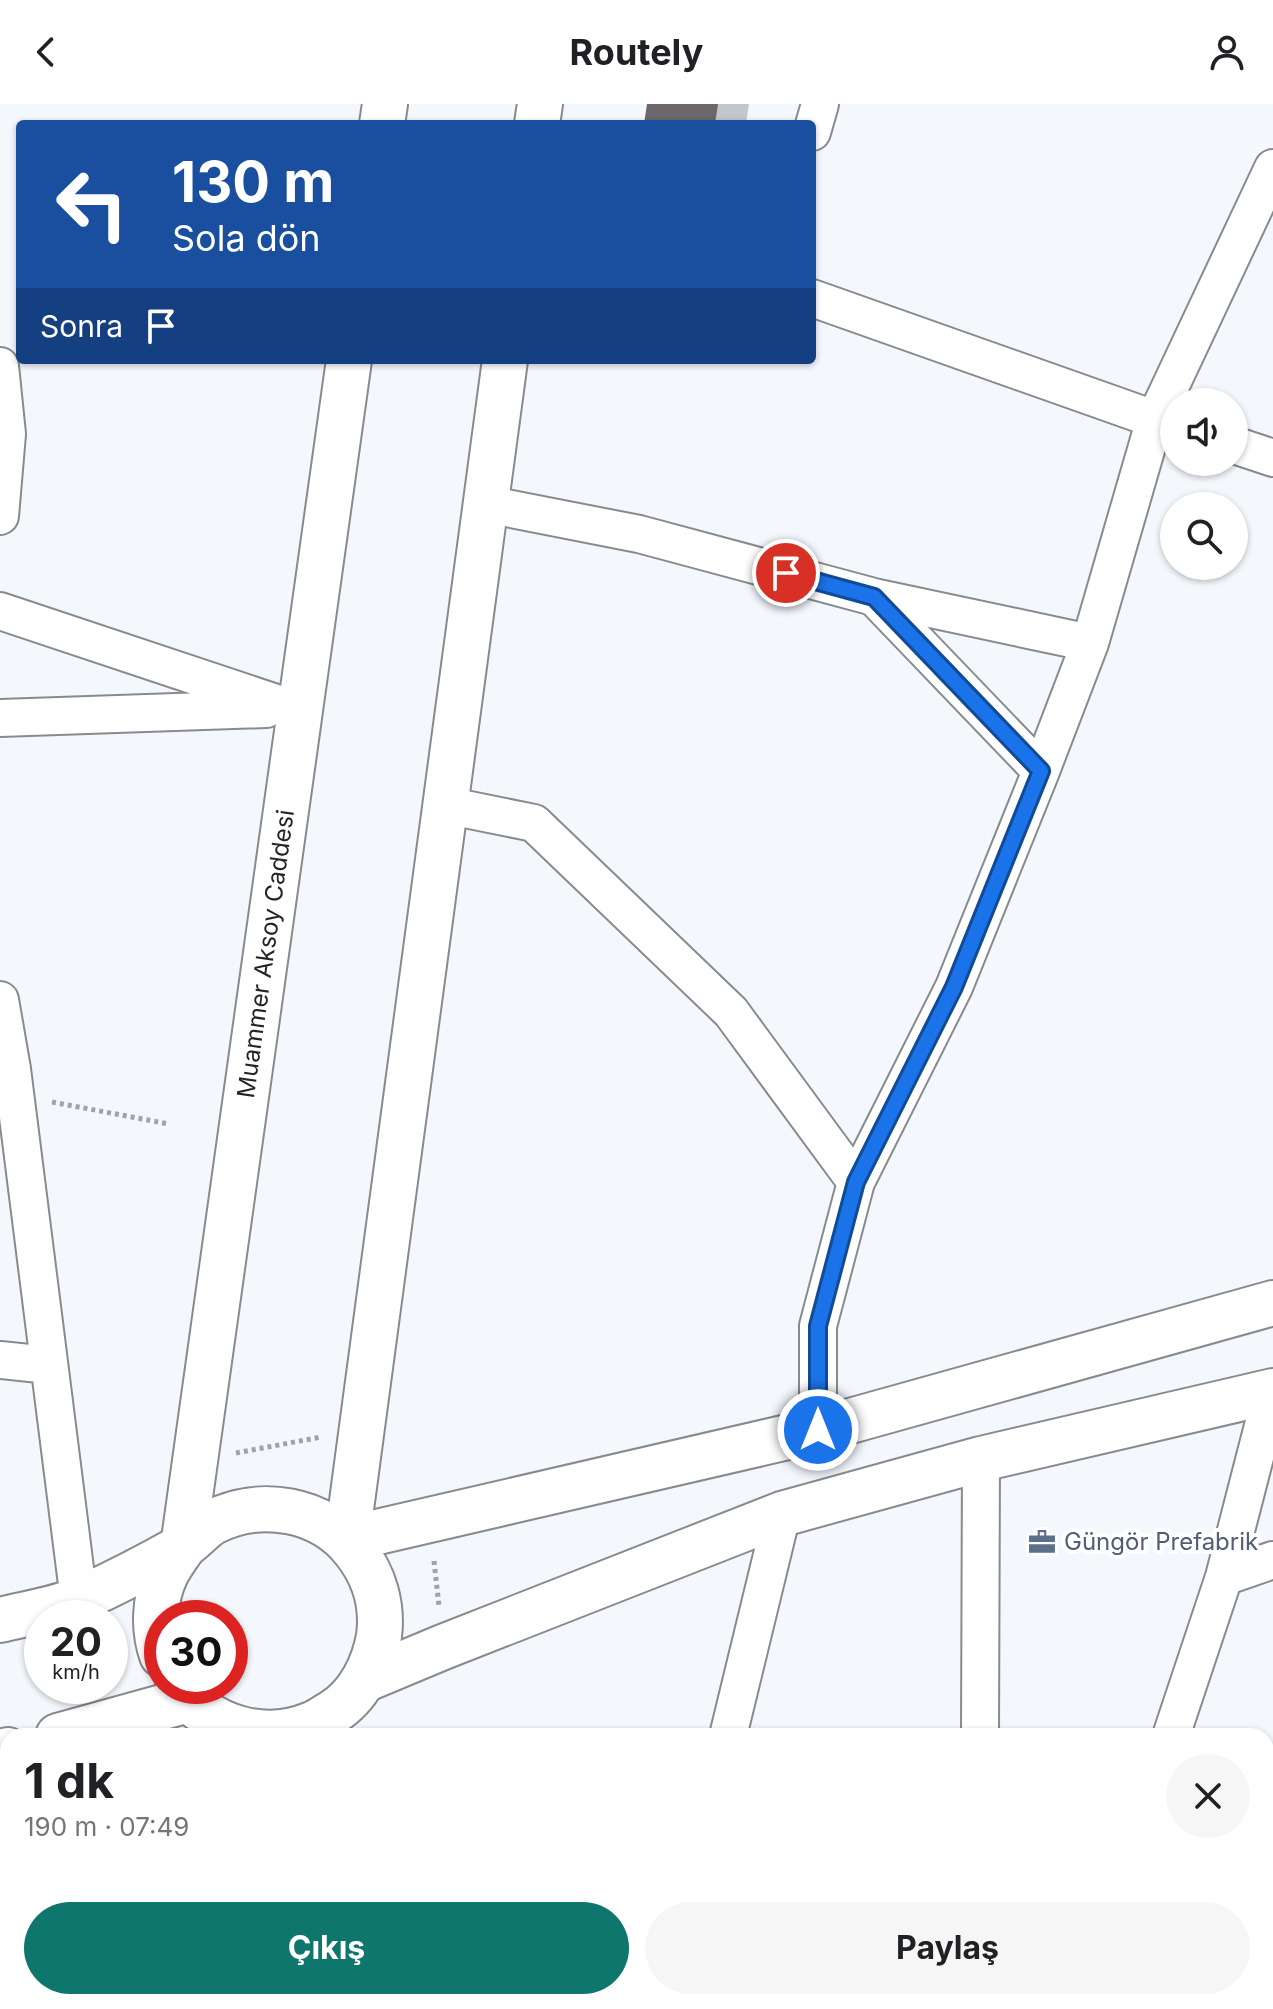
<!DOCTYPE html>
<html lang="tr">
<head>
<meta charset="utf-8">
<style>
  :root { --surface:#fff; --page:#f6f6f6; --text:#202124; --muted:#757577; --accent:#0f766e }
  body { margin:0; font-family:Inter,sans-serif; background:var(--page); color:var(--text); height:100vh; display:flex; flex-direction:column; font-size:30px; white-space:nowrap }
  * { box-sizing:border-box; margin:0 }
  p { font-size:26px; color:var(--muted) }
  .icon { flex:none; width:44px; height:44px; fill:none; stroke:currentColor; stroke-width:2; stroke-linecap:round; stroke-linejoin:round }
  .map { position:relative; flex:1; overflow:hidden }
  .panel { position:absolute; left:0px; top:1624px; width:1274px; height:282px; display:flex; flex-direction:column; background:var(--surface); border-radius:24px 24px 0 0; box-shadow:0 2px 6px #0004 }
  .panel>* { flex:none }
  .hud { position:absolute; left:16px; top:16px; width:800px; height:244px; border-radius:8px; box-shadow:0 2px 6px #0004; background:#1a4fa0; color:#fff; overflow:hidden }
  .fabs { position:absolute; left:1160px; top:284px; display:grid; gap:16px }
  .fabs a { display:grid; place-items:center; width:88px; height:88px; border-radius:50%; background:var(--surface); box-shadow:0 2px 6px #0004; font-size:40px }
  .speed { position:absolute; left:24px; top:1496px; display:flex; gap:16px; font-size:40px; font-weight:700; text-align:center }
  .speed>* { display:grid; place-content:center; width:104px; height:104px; border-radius:50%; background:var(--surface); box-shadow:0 2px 6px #0004; line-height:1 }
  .speed small { font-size:20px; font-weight:400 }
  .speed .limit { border:12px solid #d22; background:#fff; color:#111 }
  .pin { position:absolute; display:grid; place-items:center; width:68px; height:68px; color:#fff; margin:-34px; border:4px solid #fff; border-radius:50%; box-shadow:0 2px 8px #0007 }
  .me { position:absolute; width:88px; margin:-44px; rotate:0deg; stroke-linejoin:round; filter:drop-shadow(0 0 6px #0008) }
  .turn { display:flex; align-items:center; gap:28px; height:168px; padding:0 24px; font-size:36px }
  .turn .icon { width:104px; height:104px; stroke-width:2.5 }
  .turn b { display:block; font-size:56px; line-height:68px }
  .then { display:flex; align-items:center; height:76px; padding:0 24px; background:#0003; gap:16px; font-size:30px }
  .round { display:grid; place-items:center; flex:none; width:84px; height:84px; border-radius:42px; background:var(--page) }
  .summary { display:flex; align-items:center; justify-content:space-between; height:136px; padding:0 24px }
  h1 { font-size:48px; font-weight:700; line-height:60px }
  .action { display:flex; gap:16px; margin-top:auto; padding:16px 24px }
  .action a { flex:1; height:92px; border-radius:48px; background:var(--accent); color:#fff; font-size:32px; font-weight:700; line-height:92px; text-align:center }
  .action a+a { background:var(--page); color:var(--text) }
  header { display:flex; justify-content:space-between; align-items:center; height:104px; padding:0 24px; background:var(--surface); font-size:36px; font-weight:700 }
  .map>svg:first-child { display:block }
  .green { fill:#a4dec2 }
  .shadow { fill:#0003 }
  .building { fill:#6b676a }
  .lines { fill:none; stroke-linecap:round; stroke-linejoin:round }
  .minor-casing { stroke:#878b8f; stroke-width:40 }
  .major-casing { stroke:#878b8f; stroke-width:48 }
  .path { stroke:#9fa2a6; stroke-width:5; stroke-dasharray:4 4; stroke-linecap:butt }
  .minor { stroke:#fff; stroke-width:36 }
  .major { stroke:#fff; stroke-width:44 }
  .route-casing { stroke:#114b97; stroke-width:20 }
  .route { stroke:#1a73e8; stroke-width:14 }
  .labels { text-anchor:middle; stroke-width:8; stroke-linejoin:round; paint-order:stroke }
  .street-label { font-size:24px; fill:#222425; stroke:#fff }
  .service-label { font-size:24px; fill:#4e5e75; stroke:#fff; text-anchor:start }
</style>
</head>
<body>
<header><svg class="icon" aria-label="back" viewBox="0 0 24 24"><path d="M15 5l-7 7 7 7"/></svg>Routely<svg class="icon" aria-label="person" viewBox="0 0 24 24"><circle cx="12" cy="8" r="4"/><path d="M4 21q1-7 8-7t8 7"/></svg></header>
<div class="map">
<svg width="1273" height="1905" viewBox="0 0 1273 1905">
  <rect width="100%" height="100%" fill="#f4f8fd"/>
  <!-- green -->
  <path class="green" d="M165 1898H257L255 1905H164Z"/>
  <!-- shadow -->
  <path class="shadow" d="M649 0H749L746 20H646Z"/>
  <!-- building -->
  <path class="building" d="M647 0H718L715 20H644Z"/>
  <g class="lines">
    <!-- minor casing -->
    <g class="minor-casing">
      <path id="minor" d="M812 28 820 0
        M812 194 1174 322
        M0 262 7 330 0 412
        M1234 341 1273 354
        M486 400 639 430 874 493 1041 667
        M874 493 1090 539
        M0 507 300 607
        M0 614 266 605
        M445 701 534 719 731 908 856 1078
        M0 896 12 965 79 1496
        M0 1256 49 1261
        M818 1326V1222L856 1078 954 883 1041 667 1090 539 1155 315 1273 64
        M1224 1473 1273 1456
        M728 1632 782 1410
        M980 1632 981 1355
        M1171 1632 1224 1473 1272 1287
        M0 1758 1 1762 8 1767
        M1266 1773 1273 1775
        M0 1882 8 1872
        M653 1905V1898
        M834 1905 840 1898"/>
    </g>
    <!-- major casing -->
    <g class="major-casing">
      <g id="major">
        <path d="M382 20 385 0"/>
        <path d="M537 20 540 0"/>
        <path d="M347 1435 505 256"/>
        <path d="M347 1435 818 1326 1273 1199"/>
        <path d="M0 1516C24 1510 61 1504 82 1494 115 1479 148 1462 180 1444 192 1438 201 1425 213 1418 261 1394 322 1404 355 1447 374 1471 383 1501 379 1532 374 1561 359 1592 333 1608 326 1612 320 1617 312 1620 264 1640 208 1624 178 1582"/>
        <path id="s1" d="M162 1551C153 1526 154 1495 166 1470 171 1460 178 1451 183 1443L349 256"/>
        <path d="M364 1576 443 1543 782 1410 981 1355 1273 1287"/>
        <path d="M58 1632 188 1596"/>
        <path d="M0 1648 8 1646"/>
        <path d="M140 1905 141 1898"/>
        <path d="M294 1905 295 1898"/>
      </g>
    </g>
    <!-- path -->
    <path class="path" d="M52 998 169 1020
      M236 1349 321 1333
      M434 1457 439 1502
      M113 1577 116 1543"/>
    <!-- minor -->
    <use href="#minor" class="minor"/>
    <!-- major -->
    <use href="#major" class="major"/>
  </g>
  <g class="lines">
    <!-- route casing -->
    <g class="route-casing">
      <path id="route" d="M786 469 874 493 1041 667 954 883 856 1078 818 1222V1326"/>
    </g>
    <!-- route -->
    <use href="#route" class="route"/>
  </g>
  <!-- icons -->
  <defs>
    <g id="office-bare" transform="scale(2.16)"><path d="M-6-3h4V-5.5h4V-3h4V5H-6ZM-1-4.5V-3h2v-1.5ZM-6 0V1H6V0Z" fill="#5c6f8a" stroke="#fff" stroke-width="2.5" paint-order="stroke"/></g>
  </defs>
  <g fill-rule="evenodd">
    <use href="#office-bare" x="1042" y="1438"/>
  </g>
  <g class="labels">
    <!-- street labels -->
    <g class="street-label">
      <text dy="8" stroke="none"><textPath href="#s1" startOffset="714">Muammer Aksoy Caddesi</textPath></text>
    </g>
    <!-- service labels -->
    <g class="service-label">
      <text x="1064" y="1446">Güngör Prefabrik</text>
    </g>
  </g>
</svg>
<div class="fabs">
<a><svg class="icon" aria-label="sound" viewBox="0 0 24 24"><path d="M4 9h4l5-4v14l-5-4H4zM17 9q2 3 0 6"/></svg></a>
<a><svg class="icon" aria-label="search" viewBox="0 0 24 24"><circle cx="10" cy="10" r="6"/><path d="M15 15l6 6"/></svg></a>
</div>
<div class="speed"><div>20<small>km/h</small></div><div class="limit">30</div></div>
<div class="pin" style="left:786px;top:469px;background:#d93025"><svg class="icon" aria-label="arrive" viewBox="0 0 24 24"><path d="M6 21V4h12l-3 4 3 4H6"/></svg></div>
<svg class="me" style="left:818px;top:1326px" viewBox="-20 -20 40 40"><circle r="17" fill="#1a73e8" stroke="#fff" stroke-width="3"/><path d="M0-11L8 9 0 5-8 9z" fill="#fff"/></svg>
<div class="hud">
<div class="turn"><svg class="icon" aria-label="left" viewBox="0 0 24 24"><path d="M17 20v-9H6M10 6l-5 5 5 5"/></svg><div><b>130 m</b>Sola dön</div></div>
<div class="then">Sonra<svg class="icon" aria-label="arrive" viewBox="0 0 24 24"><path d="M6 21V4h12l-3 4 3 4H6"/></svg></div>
</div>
<section class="panel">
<div class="summary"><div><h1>1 dk</h1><p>190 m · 07:49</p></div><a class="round"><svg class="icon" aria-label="close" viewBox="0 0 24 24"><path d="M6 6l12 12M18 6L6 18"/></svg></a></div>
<div class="action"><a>Çıkış</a><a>Paylaş</a></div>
</section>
</div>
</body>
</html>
